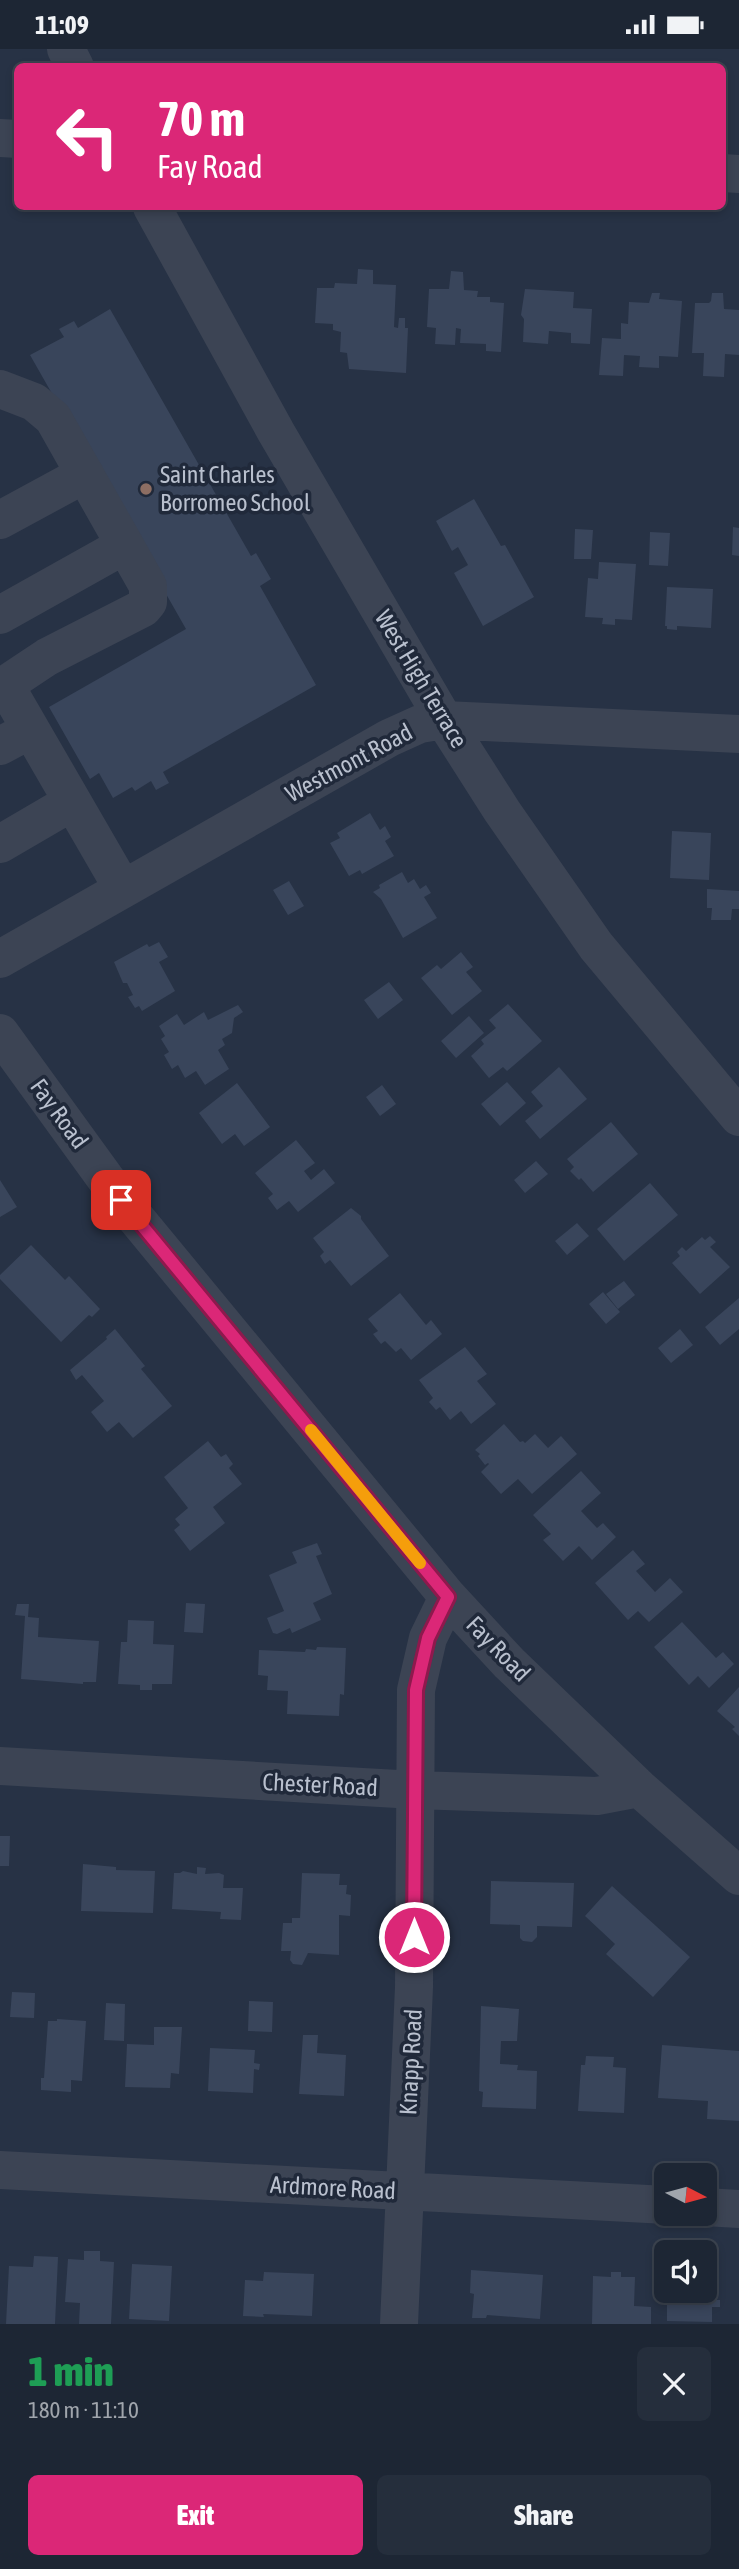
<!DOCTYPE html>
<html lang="en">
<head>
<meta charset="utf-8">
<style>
  :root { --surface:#1d2634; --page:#252e3c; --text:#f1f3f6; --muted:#a0a5ac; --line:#3b434f; --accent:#db2777 }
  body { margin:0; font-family:"Asap Condensed",sans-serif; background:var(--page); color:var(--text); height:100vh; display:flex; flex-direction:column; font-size:26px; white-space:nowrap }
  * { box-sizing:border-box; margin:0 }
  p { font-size:23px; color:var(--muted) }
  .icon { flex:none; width:38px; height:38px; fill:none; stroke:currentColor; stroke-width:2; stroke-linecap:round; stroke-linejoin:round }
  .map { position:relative; height:2275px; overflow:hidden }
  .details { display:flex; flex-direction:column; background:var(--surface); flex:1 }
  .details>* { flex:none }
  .hud { position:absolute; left:14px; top:14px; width:712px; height:147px; border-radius:10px; box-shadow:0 4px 10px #0003,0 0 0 2px var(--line); background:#db2777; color:#fff; overflow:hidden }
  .needle { width:46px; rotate:96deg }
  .buttons { position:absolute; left:654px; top:2114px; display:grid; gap:14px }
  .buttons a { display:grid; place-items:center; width:63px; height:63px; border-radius:10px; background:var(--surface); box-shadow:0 4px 10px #0003,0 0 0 2px var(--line); font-size:35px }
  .pin { position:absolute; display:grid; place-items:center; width:60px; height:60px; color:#fff; margin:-30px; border-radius:14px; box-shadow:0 4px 10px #0006 }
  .me { position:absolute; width:77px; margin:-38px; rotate:0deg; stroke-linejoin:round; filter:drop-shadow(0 0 5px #0008) }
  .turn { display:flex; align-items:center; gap:24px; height:147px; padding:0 28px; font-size:32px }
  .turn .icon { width:91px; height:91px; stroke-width:2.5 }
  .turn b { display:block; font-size:49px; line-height:60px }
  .round { display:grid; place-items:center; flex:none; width:74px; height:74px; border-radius:10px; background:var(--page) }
  .summary { display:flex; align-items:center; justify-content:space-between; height:119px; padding:0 28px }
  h1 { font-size:42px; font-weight:800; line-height:52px; color:#1e9e55 }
  .cta { display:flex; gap:14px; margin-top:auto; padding:14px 28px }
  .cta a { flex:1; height:80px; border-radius:10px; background:var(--accent); color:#fff; font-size:28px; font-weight:800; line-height:80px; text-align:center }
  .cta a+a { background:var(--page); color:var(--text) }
  .status { display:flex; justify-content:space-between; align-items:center; height:49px; padding:0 35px; background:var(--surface); direction:ltr }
  .status svg { height:19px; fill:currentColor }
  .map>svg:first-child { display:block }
  .building { fill:#39455b }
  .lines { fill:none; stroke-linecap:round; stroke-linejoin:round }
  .minor { stroke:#3c4454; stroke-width:38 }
  .route-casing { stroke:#8e194d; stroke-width:18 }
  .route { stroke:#db2777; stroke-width:12 }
  .slow { stroke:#f59e0b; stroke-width:12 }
  .education-dot { fill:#8d6e63; stroke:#20293a; stroke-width:2.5 }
  .labels { text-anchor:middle; stroke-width:7; stroke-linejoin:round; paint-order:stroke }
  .poi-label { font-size:24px; fill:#b9c0ce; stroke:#20293a; text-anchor:start }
  .street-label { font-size:24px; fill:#b9c0ce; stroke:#20293a }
</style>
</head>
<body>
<div class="status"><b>11:09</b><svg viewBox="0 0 49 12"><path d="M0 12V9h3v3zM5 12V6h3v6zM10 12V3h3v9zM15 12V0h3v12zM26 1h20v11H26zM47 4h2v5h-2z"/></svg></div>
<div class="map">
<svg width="739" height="2275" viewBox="0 0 739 2275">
  <rect width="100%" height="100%" fill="#273245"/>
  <!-- building -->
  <path class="building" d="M358 220 373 221V235L396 236 394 278 398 279 399 269H405V279H408L406 324 349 320 347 304 340 303 341 283 333 281V275L315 274 317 239H334L335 234 357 235Z
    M451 222 463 223 464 241 478 242 477 248H490V253L504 254 501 303 486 302V295L460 294 461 280 456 279 455 296 435 295 436 279 427 278 429 240H449Z
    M525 240 574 243 573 259 592 260 590 295 571 294V284L549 282 548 295 523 293 524 270 521 266Z
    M652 244H660L659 250 682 252 678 308 659 307V319L639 318 640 307 624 306 623 327 599 326 602 289 621 290V274L628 275 629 253 649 254Z
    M712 244H723L724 260 739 261V306L725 305 724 328 703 327 704 304H692L695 254H709L711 252Z
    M110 260 251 507 256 504 271 530 260 537 316 636 163 723 169 734 156 741 151 732 135 742 132 738 113 749 99 724 90 730 49 658 186 580 30 306 64 288 59 280 74 272 78 279Z
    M474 450 501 497 505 496 534 548 483 577 454 524 468 516 458 498 452 502 436 472Z
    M733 478 739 479V507L732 506Z
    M575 480 593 481 591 510H574Z
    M650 483 670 484 668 517 649 516Z
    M599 513 636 515 632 571 615 570V576L602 575 603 569 585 568 588 529 598 530Z
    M667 538 713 540 711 579 677 577V581L667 580V577H665Z
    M370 764 380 781 385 777 391 788 385 792 394 807 362 825 360 821 349 827 330 794 340 789 337 784Z
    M672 782 711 784 709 831 670 829Z
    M402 823 408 834 414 830 420 840 426 836 431 844 424 848 437 869 403 889 381 850 373 843 380 839 379 836Z
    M289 832 304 857 288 866 273 841Z
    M707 840 739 842V860H732L731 871H711L712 859H707Z
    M159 893 168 908 159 913 175 942 142 962 139 957 135 959 128 948 133 946 127 934H123L114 913 147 895 149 898Z
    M461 903 473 918 466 923 482 942 452 966 421 929 437 916 441 920Z
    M389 933 403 951 378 970 364 951Z
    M508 955 542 992 507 1022 503 1018 489 1029 471 1007 484 995 481 991 496 979 489 971Z
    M238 956 243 963 234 969 232 984 222 990 225 996 218 1001 229 1020 205 1036 196 1022 185 1029 178 1016 172 1020 164 1006 169 1003 161 990 165 987 159 977 177 965 184 976 204 963 208 971Z
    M469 967 484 984 456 1009 441 992Z
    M559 1018 587 1050 540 1090 525 1072 543 1057 531 1043Z
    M507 1033 526 1054 500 1077 481 1055Z
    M237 1034 270 1078 244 1097 235 1085 222 1095 199 1064Z
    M382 1036 396 1055 380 1067 366 1048Z
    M611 1073 638 1105 593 1143 581 1129 579 1131 570 1122 574 1118 567 1110Z
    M296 1091 315 1114 304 1122 311 1131 324 1120 335 1134 298 1163 289 1152 277 1161 268 1149 273 1145 255 1124Z
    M536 1112 548 1125 525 1144 514 1131Z
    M0 1131 17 1158 0 1168Z
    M650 1134 678 1166 624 1212 597 1180Z
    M351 1159 361 1167V1170L389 1207 351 1237 330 1211 325 1215 320 1207 324 1203 313 1189Z
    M577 1174 589 1187 567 1206 555 1192Z
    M710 1187 716 1193 710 1198 730 1218 700 1245 672 1214 680 1207 677 1203 682 1198 686 1202 702 1188 705 1191Z
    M31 1196 65 1231 69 1227 100 1260 92 1268 89 1266 61 1293 0 1230V1226Z
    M624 1232 635 1246 618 1260 606 1245Z
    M603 1243 620 1263 606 1275 589 1255Z
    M400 1244 426 1276 431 1271 442 1285 411 1311 401 1299 396 1303 385 1292 381 1295 373 1285 378 1282 368 1270Z
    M739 1249V1280L720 1296 705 1278Z
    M115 1280 145 1317 141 1320 172 1357 133 1389 119 1373 107 1383 91 1363 104 1352 82 1326 76 1331 70 1321 107 1290 106 1288Z
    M680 1280 693 1296 671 1314 658 1299Z
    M465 1298 487 1325 477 1332 496 1355 471 1375 461 1362 450 1371 440 1358 436 1361 429 1353 433 1349 419 1331Z
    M504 1375 520 1393 523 1392 525 1394 535 1385 548 1399 561 1387 577 1405 532 1445 518 1430 501 1445 481 1423 489 1415 488 1414 485 1416 478 1407 480 1405 475 1401Z
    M208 1392 221 1408 226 1405 233 1415 229 1419 242 1435 213 1458 225 1474 190 1502 174 1481 180 1476 175 1470 188 1459 164 1428Z
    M581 1422 601 1444 581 1462 597 1479 603 1474 616 1488 592 1511 579 1497 563 1512 543 1491 551 1485 533 1466Z
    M317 1494 322 1505 316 1507 332 1545 313 1554 321 1571 292 1584 290 1579 277 1585 273 1584 267 1569 284 1562 269 1526 297 1514 292 1503Z
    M633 1501 645 1515 636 1522 655 1543 670 1529 683 1543 649 1573 638 1562 628 1571 595 1534Z
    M186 1554 205 1555 203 1584 184 1583Z
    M17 1555H29L28 1568 39 1569 38 1588 99 1592 96 1633H83V1635L21 1630 25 1567 15 1566Z
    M128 1571 154 1572 153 1595 174 1596 172 1635H152V1641H140V1636L118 1635 121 1593H127Z
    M682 1573 716 1609 723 1603 734 1615 709 1639 698 1627 689 1636 654 1598Z
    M317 1598 346 1599 344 1646 340 1645 339 1667 287 1665 288 1642 267 1641 268 1627 258 1626 259 1601 305 1603 306 1600 316 1601Z
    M739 1638V1687L732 1680 735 1678 717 1662Z
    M0 1787H10L9 1817H0Z
    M83 1815 116 1818V1821L155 1822 153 1864 81 1862Z
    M197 1818 206 1819 205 1825 219 1824 224 1826 223 1839H243L241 1871 220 1870 221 1863 172 1860 174 1824H180L183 1822 197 1825Z
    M302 1824 340 1825 339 1836H347L346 1845 351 1846 350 1867 339 1866V1906L308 1904 302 1916 293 1915 290 1911 291 1902H281L283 1874H292V1869H300Z
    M491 1832 574 1834 572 1878 537 1877V1888L532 1893 523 1892 520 1889V1876L490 1875Z
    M612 1837 690 1908 653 1948 606 1905 615 1895 585 1867Z
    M12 1943 35 1944 34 1969 10 1968Z
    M249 1952 273 1953 272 1983 248 1982Z
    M106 1954 125 1955 124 1992 104 1991Z
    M481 1957 519 1960 517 1992H501L500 2015 518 2016 517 2021 537 2022 536 2060 482 2058 483 2043 479 2042Z
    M57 1970 86 1972 82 2032 71 2031V2043L41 2041V2029H44L48 1972H57Z
    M154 1978H182L179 2025 171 2024 170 2039 125 2038 127 1995 154 1996Z
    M303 1986H318L317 2004 346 2006 344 2047 299 2045Z
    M662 1996 739 2002V2072L707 2070 708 2052 658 2049Z
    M210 1999 255 2001 254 2014 260 2015 259 2021 254 2020 253 2044 208 2042Z
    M586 2007 614 2008 613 2018 626 2019 624 2064 578 2062 581 2016H585Z
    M84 2202H100V2212L114 2213 111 2275H79L80 2254 65 2253 68 2210 84 2211Z
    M34 2207 58 2208 55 2275H6L9 2217 33 2218Z
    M132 2215 172 2217 169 2272 129 2270Z
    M471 2221 543 2226 540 2270 487 2266 486 2269H472L474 2245 470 2244Z
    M264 2223 314 2225 312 2267 263 2265 264 2268 243 2267 245 2231 263 2232Z
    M611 2223H621V2228H635L634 2257 651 2258V2275H592L593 2227 611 2228Z
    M705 2232H713V2251H720V2258H712V2273L667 2272V2242H705Z"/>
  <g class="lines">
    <!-- minor -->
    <path class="minor" d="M66 0 75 18
      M0 89 18 90
      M723 124 739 125
      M152 158 276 383 444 671 502 762 596 897 739 1068
      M0 340 34 353 53 369 148 537V553L143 559 47 608 5 636 123 840
      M0 471 85 425
      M0 566 125 496
      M0 697 30 681
      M0 795 72 753
      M0 910 389 689 420 675 444 671 739 685
      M0 984 121 1151 448 1548 509 1614 639 1739 739 1827
      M0 1717 415 1741 597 1747 639 1739
      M0 2121 667 2156
      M705 2158 739 2160
      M399 2275 414 1938 416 1641 428 1589 448 1548"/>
  </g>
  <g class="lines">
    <!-- route casing -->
    <g class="route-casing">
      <path id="route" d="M121 1151 448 1548 428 1589 416 1641 414 1888"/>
    </g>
    <!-- route -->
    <use href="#route" class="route"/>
    <!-- slow -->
    <path class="slow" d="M311 1381 420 1514"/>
  </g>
  <!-- markers -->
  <circle class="education-dot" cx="146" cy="440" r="7"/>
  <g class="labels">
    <!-- poi labels -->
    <g class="poi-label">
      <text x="160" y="434">Saint Charles<tspan x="160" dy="28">Borromeo School</tspan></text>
    </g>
    <!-- street labels -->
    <g class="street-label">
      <text transform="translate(421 630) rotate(59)" y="8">West High Terrace</text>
      <text transform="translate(349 714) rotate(-28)" y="8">Westmont Road</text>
      <text transform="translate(59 1065) rotate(54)" y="8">Fay Road</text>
      <text transform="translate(498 1600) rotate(46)" y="8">Fay Road</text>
      <text transform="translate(320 1736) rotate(3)" y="8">Chester Road</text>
      <text transform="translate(411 2013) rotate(-87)" y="8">Knapp Road</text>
      <text transform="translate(333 2139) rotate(3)" y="8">Ardmore Road</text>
    </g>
  </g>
</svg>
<div class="buttons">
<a><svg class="needle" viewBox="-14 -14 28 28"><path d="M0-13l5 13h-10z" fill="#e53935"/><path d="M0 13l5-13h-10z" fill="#a0a5ac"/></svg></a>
<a><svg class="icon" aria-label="sound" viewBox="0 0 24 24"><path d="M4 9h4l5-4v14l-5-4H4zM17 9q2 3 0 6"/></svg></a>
</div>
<div class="pin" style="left:121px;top:1151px;background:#d93025"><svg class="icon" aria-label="arrive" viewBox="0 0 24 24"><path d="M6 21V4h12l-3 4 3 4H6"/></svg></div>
<svg class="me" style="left:414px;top:1888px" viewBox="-20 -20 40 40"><circle r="17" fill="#db2777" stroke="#fff" stroke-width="3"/><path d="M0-11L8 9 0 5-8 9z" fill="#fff"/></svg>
<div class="hud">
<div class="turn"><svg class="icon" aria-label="left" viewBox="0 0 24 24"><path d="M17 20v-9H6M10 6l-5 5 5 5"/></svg><div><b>70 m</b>Fay Road</div></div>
</div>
</div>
<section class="details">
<div class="summary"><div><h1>1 min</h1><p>180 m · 11:10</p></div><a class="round"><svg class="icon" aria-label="close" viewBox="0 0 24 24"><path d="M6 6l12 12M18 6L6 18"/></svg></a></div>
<div class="cta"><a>Exit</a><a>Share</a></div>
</section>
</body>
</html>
